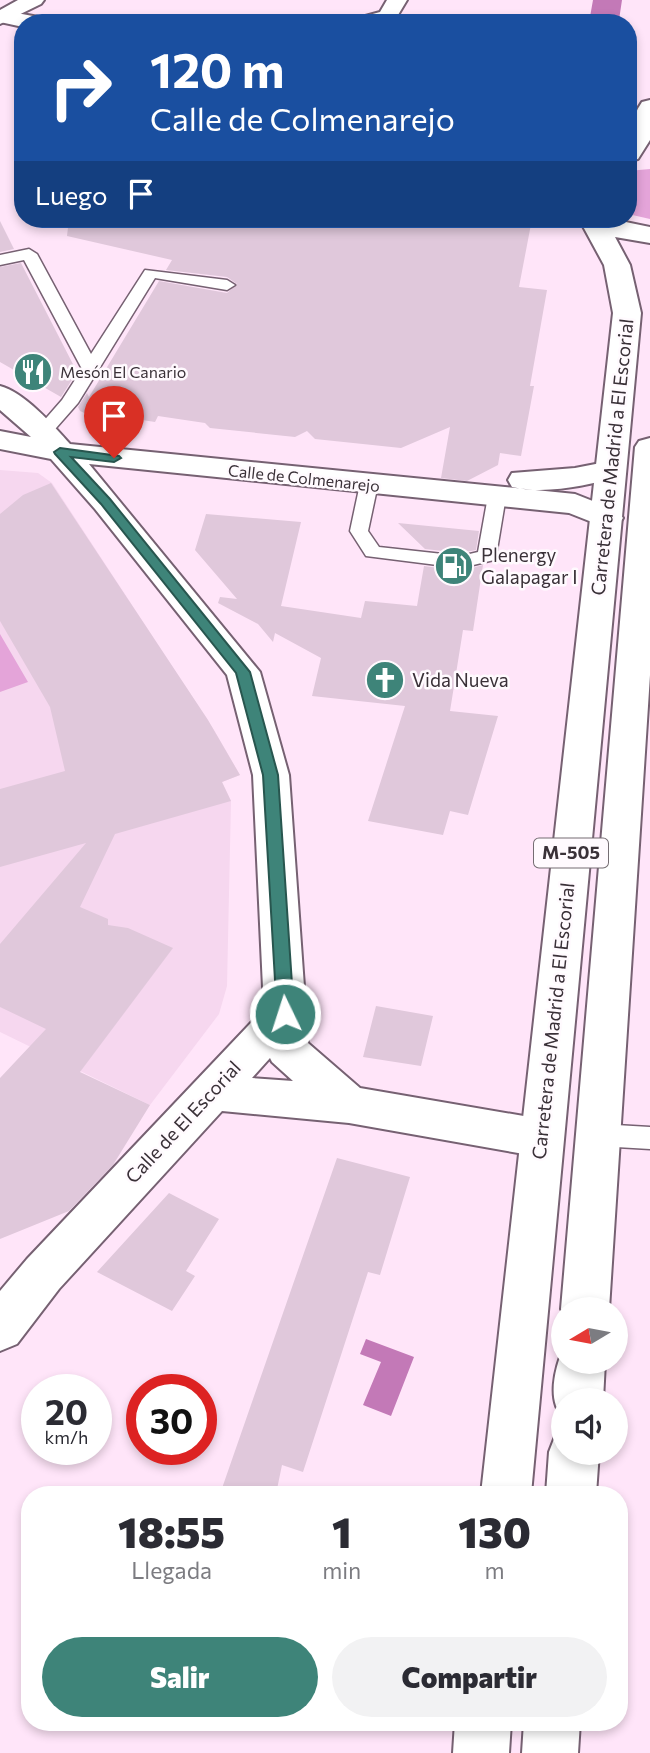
<!DOCTYPE html>
<html lang="es">
<head>
<meta charset="utf-8">
<style>
  :root { --surface:#fff; --page:#f2f2f3; --text:#2b2b33; --muted:#7c7c81; --accent:#3e8479 }
  body { margin:0; font-family:Commissioner,sans-serif; background:var(--page); color:var(--text); height:100vh; display:flex; flex-direction:column; font-size:26px; white-space:nowrap }
  * { box-sizing:border-box; margin:0 }
  p { font-size:23px; color:var(--muted) }
  .icon { flex:none; width:38px; height:38px; fill:none; stroke:currentColor; stroke-width:2; stroke-linecap:round; stroke-linejoin:round }
  .map { position:relative; flex:1; overflow:hidden }
  .panel { position:absolute; left:21px; top:1486px; width:607px; height:245px; display:flex; flex-direction:column; background:var(--surface); border-radius:28px; box-shadow:0 4px 10px #0003 }
  .panel>* { flex:none }
  .hud { position:absolute; left:14px; top:14px; width:623px; height:214px; border-radius:28px; box-shadow:0 4px 10px #0003; background:#1a4fa0; color:#fff; overflow:hidden }
  .needle { width:46px; rotate:260deg }
  .controls { position:absolute; left:551px; top:1297px; display:grid; gap:14px }
  .controls a { display:grid; place-items:center; width:77px; height:77px; border-radius:50%; background:var(--surface); box-shadow:0 4px 10px #0003; font-size:35px }
  .speed { position:absolute; left:21px; top:1374px; display:flex; gap:14px; font-size:35px; font-weight:700; text-align:center }
  .speed>* { display:grid; place-content:center; width:91px; height:91px; border-radius:50%; background:var(--surface); box-shadow:0 4px 10px #0003; line-height:1 }
  .speed small { font-size:18px; font-weight:400 }
  .speed .limit { border:10px solid #d22; background:#fff; color:#111 }
  .pin { position:absolute; display:grid; place-items:center; width:60px; height:60px; color:#fff; margin:-72px -30px; border-radius:50% 50% 50% 0; rotate:-45deg; box-shadow:0 0 7px #0007 }
  .pin .icon { rotate:45deg }
  .me { position:absolute; width:77px; margin:-38px; rotate:356deg; stroke-linejoin:round; filter:drop-shadow(0 0 5px #0008) }
  .turn { display:flex; align-items:center; gap:24px; height:147px; padding:0 21px; font-size:32px }
  .turn .icon { width:91px; height:91px; stroke-width:2.5 }
  .turn b { display:block; font-size:49px; line-height:60px }
  .then { display:flex; align-items:center; height:66px; padding:0 21px; background:#0003; gap:14px; font-size:26px }
  .eta { display:flex; justify-content:space-evenly; align-items:center; height:119px; text-align:center }
  .eta b { font-size:42px; font-weight:800; line-height:49px }
  .button { display:flex; gap:14px; margin-top:auto; padding:14px 21px }
  .button a { flex:1; height:80px; border-radius:42px; background:var(--accent); color:#fff; font-size:28px; font-weight:800; line-height:80px; text-align:center }
  .button a+a { background:var(--page); color:var(--text) }
  .map>svg:first-child { display:block }
  .built { fill:#f6d7ef }
  .green { fill:#e4a4d9 }
  .water { fill:#c379b7 }
  .building { fill:#e0c8db }
  .lines { fill:none; stroke-linecap:round; stroke-linejoin:round }
  .service-casing { stroke:#766172; stroke-width:3 }
  .minor-casing { stroke:#766172; stroke-width:4 }
  .secondary-casing { stroke:#766172; stroke-width:4 }
  .trunk-casing { stroke:#766172; stroke-width:4 }
  .service { fill:#fff; fill-rule:evenodd }
  .minor { fill:#fff; fill-rule:evenodd }
  .secondary { fill:#fff; fill-rule:evenodd }
  .trunk { fill:#fff; fill-rule:evenodd }
  .route { fill:#3e8479; stroke:#28564f; stroke-width:2 }
  .labels { text-anchor:middle; stroke-width:5; stroke-linejoin:round; paint-order:stroke }
  .far-poi-label { font-size:16px; fill:#3a3138; stroke:#fffafe; text-anchor:start }
  .far-street-label { font-size:16px; fill:#3a3138; stroke:#fffafe }
  .shield { fill:#fffafe; stroke:#756d73; stroke-width:2 }
  .shield-label { font-size:18px; font-weight:bold; fill:#3a3138 }
  .street-label { font-size:19px; fill:#3a3138; stroke:#fffafe }
  .poi-label { font-size:19px; fill:#3a3138; stroke:#fffafe; text-anchor:start }
</style>
</head>
<body>
<div class="map">
<svg width="650" height="1753" viewBox="0 0 650 1753">
  <rect width="100%" height="100%" fill="#ffe5f9"/>
  <!-- built -->
  <path class="built" d="M0 470 38 473 52 483 214 730 240 775 222 782 231 801 227 986 219 1014 150 1105 0 1032Z"/>
  <!-- green -->
  <path class="green" d="M650 169V219L628 214V171Z
    M0 634 28 682 0 692Z"/>
  <!-- water -->
  <path class="water" d="M593 0H622L619 20 590 17Z
    M366 1339 414 1357 391 1416 363 1405 381 1362 360 1354Z"/>
  <!-- building -->
  <path class="building" d="M69 219H532L519 287 547 290 530 386H534L521 456 500 453 498 465 467 481 441 478 450 427 401 448 315 439 307 431 295 437 210 428 205 423 158 416 155 422 97 413 100 420 80 411 78 407 87 393 89 397 159 281 227 293 237 284 227 277 166 270 172 260 67 236Z
    M0 221 14 249 0 252Z
    M21 263 77 372 61 397 0 362V267Z
    M51 483 208 720 240 775 222 782 231 801 115 834 80 907 108 919V925L128 928 173 948 80 1072 150 1105 113 1165 69 1211 0 1239V1078L46 1029 0 1007V944L86 843 0 867V789L65 771 50 707 0 621V514L23 495Z
    M206 514 301 522 281 606 361 618 365 601 417 606 424 566 461 571 483 565 473 631 463 630 450 711 498 716 468 815 450 811 443 835 368 821 405 706 312 696 321 658 275 633 273 642 258 624 218 603 220 597 237 599 195 550Z
    M398 523 479 531 476 550 461 553 425 549Z
    M376 1006 433 1016 421 1066 363 1057Z
    M337 1158 410 1177 380 1275 368 1272 303 1472 282 1465 276 1494H220Z
    M169 1193 219 1219 186 1271 195 1276 172 1311 97 1272Z"/>
  <g class="lines">
    <!-- service casing -->
    <g class="service-casing">
      <path id="service" d="M29 249 37 254 91 354 145 270 227 280 235 285 227 290 155 278 78 403 49 436 43 437 34 432 62 400 82 369 24 260 0 265V255Z
        M369 478 378 484 368 531 379 547 461 556 478 552 488 496 497 490 503 492 506 496 496 556 494 560 461 568 366 556 350 531 360 484Z
        M599 1124 650 1127V1149L599 1146 590 1143 586 1135 590 1127Z"/>
    </g>
    <!-- minor casing -->
    <g class="minor-casing">
      <path id="minor" d="M18 0H44L41 4 0 24V10Z
        M387 0H407L395 20 356 23 358 18 380 12Z
        M0 386C24 392 54 426 70 444L575 494 618 511 623 518 618 525 607 528 569 513 89 464 260 672 289 775 308 1043 360 1088 541 1119 556 1125 563 1138 556 1151 541 1157 349 1123 222 1111 59 1289 17 1344 0 1351V1291L27 1259 264 1009 253 775 227 675 95 509 51 459 0 449V431L31 437 0 410ZM270 1058 272 1062 293 1081 252 1078Z
        M611 461 622 464 626 470 622 476C589 485 546 495 512 487L508 480 512 473 575 468Z"/>
    </g>
    <!-- secondary casing -->
    <g class="secondary-casing">
      <path id="secondary" d="M0 10 44 18 46 23H23V27L0 22Z"/>
    </g>
    <!-- trunk casing -->
    <g class="trunk-casing">
      <path id="trunk" d="M650 100V140L638 159 628 161C628 141 630 119 642 102Z
        M579 219H611L650 227V243L615 237 630 265 641 313 531 1494H481L613 313 604 265Z
        M650 438V675L609 1309H564V1314L561 1309 635 447 639 441Z
        M564 1347V1362H605L603 1400H564V1418C546 1402 555 1367 564 1347Z
        M564 1431V1452H599L596 1494H546L549 1452 556 1434Z
        M455 1722H511L509 1753H453Z
        M524 1722H580L578 1753H522Z"/>
    </g>
    <!-- service -->
    <use href="#service" class="service"/>
    <!-- minor -->
    <use href="#minor" class="minor"/>
    <!-- secondary -->
    <use href="#secondary" class="secondary"/>
    <!-- trunk -->
    <use href="#trunk" class="trunk"/>
  </g>
  <!-- route -->
  <path class="route" d="M60 448 119 456 121 458 114 462 71 457 110 499 250 672 278 775 294 1014 291 1019H279L277 1014 263 775 236 673 101 504 55 454 54 452Z"/>
  <!-- icons -->
  <defs>
    <g id="restaurant-disc" transform="scale(2.0125)"><circle r="9.5" fill="#3e8479" stroke="#fffafe"/><path d="M-5-6h1v4h1v-4h1v4h1v-4h1v5L-1.5 .5V6h-2V.5L-5-1ZM5-6V6H3V1.5H1.5Q1.5-4 5-6Z" fill="#fff"/></g>
    <g id="fuel-disc" transform="scale(2.0125)"><circle r="9.5" fill="#3e8479" stroke="#fffafe"/><path d="M-5.5-6h7V0h2V4h1.3V-2.5L3-4.5l.8-.8L6-3V5H2.5V1h-1V6h-7ZM-4.2-4.7v3.2H.2V-4.7Z" fill="#fff"/></g>
    <g id="church-disc" transform="scale(2.0125)"><circle r="9.5" fill="#3e8479" stroke="#fffafe"/><path d="M-1.2-6h2.4v3.5h3.3v2.4h-3.3V6h-2.4V-.1h-3.3v-2.4h3.3Z" fill="#fff"/></g>
  </defs>
  <g fill-rule="evenodd">
    <use href="#restaurant-disc" x="33" y="372"/>
    <use href="#fuel-disc" x="454" y="566"/>
    <use href="#church-disc" x="385" y="680"/>
  </g>
  <g class="labels">
    <!-- far-poi labels -->
    <g class="far-poi-label">
      <text x="60" y="378">Mesón El Canario</text>
    </g>
    <!-- far-street labels -->
    <g class="far-street-label">
      <text transform="translate(304 478) rotate(6)" y="6">Calle de Colmenarejo</text>
    </g>
    <!-- shield labels -->
    <rect class="shield" x="534" y="838.5" width="74" height="29" rx="5"/>
    <g class="shield-label">
      <text x="571" y="859">M-505</text>
    </g>
    <!-- street labels -->
    <g class="street-label">
      <text transform="translate(612 457) rotate(-84)" y="7">Carretera de Madrid a El Escorial</text>
      <text transform="translate(553 1021) rotate(-84)" y="7">Carretera de Madrid a El Escorial</text>
      <text transform="translate(183 1122) rotate(-47)" y="7">Calle de El Escorial</text>
    </g>
    <!-- poi labels -->
    <g class="poi-label">
      <text x="481" y="562">Plenergy<tspan x="481" dy="22">Galapagar I</tspan></text>
      <text x="412" y="687">Vida Nueva</text>
    </g>
  </g>
</svg>
<div class="controls">
<a><svg class="needle" viewBox="-14 -14 28 28"><path d="M0-13l5 13h-10z" fill="#e53935"/><path d="M0 13l5-13h-10z" fill="#7c7c81"/></svg></a>
<a><svg class="icon" aria-label="sound" viewBox="0 0 24 24"><path d="M4 9h4l5-4v14l-5-4H4zM17 9q2 3 0 6"/></svg></a>
</div>
<div class="speed"><div>20<small>km/h</small></div><div class="limit">30</div></div>
<div class="pin" style="left:114px;top:458px;background:#d93025"><svg class="icon" aria-label="arrive" viewBox="0 0 24 24"><path d="M6 21V4h12l-3 4 3 4H6"/></svg></div>
<svg class="me" style="left:285px;top:1014px" viewBox="-20 -20 40 40"><circle r="17" fill="#3e8479" stroke="#fff" stroke-width="3"/><path d="M0-11L8 9 0 5-8 9z" fill="#fff"/></svg>
<div class="hud">
<div class="turn"><svg class="icon" aria-label="right" viewBox="0 0 24 24"><path d="M7 20v-9h11M14 6l5 5-5 5"/></svg><div><b>120 m</b>Calle de Colmenarejo</div></div>
<div class="then">Luego<svg class="icon" aria-label="arrive" viewBox="0 0 24 24"><path d="M6 21V4h12l-3 4 3 4H6"/></svg></div>
</div>
<section class="panel">
<div class="eta">
<div><b>18:55</b><p>Llegada</p></div>
<div><b>1</b><p>min</p></div>
<div><b>130</b><p>m</p></div>
</div>
<div class="button"><a>Salir</a><a>Compartir</a></div>
</section>
</div>
</body>
</html>
